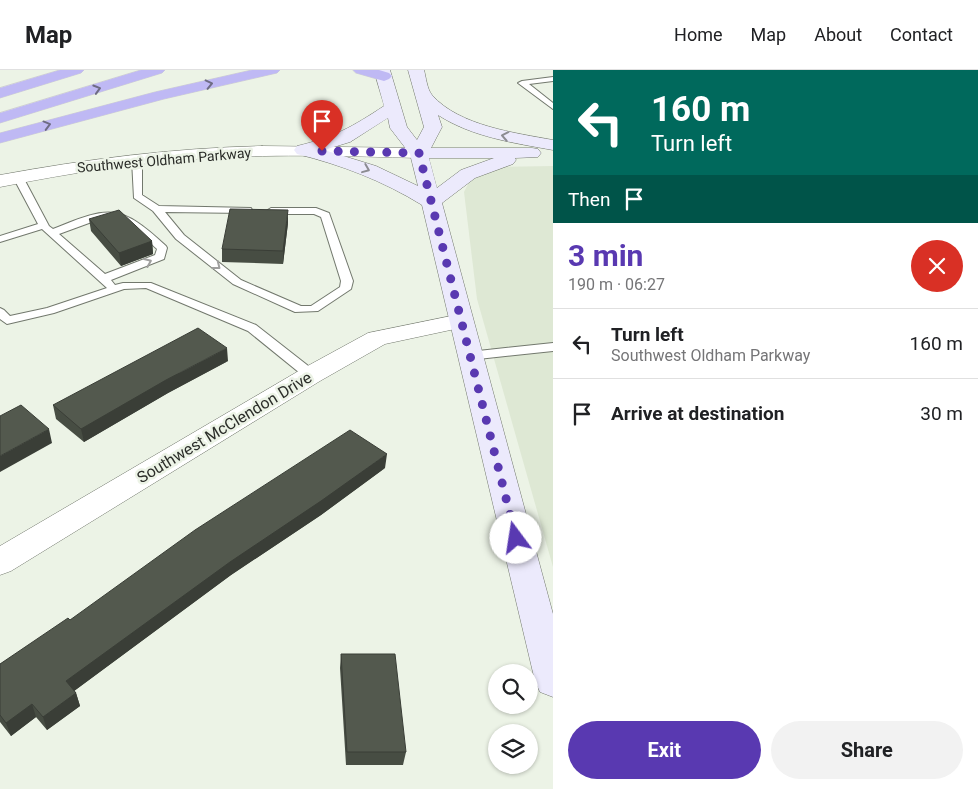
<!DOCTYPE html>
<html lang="en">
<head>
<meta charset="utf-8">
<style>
  :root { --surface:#fff; --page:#f2f2f2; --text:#202124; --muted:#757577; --line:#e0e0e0; --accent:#5939b1 }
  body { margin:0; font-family:Roboto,sans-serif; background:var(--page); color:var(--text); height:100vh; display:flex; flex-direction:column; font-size:19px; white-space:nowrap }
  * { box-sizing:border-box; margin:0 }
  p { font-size:16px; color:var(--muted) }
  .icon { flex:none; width:28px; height:28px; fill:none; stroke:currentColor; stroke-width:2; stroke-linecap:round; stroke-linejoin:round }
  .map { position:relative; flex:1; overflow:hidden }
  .drawer { display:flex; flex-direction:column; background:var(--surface); width:425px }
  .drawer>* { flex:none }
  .top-card { background:#00695c; color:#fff; overflow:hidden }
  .fabs { position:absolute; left:488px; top:594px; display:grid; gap:10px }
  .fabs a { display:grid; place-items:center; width:50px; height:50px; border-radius:50%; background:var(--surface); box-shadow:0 1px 4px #0004; font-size:25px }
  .pin { position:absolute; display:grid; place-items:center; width:42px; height:42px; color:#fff; margin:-51px -21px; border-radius:50% 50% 50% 0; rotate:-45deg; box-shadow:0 0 5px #0007 }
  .pin .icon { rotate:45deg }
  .me { position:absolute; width:55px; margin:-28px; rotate:346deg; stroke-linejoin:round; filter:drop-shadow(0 0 4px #0008) }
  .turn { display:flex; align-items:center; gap:18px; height:105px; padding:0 15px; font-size:22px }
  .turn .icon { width:65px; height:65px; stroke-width:2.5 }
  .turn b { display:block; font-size:35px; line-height:42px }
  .then { display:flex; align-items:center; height:48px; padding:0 15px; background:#0003; gap:10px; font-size:19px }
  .round { display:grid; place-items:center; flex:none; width:52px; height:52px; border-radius:26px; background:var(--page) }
  .headline { display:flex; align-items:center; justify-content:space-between; height:85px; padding:0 15px }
  h1 { font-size:30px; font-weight:700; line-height:38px; color:var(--accent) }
  .button { display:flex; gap:10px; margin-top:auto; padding:10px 15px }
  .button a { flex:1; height:58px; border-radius:30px; background:var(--accent); color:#fff; font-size:20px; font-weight:700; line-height:58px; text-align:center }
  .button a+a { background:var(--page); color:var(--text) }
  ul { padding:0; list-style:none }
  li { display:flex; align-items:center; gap:15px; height:70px; padding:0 15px; border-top:1px solid var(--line) }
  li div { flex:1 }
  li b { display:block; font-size:19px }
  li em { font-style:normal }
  header { display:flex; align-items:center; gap:30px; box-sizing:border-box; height:70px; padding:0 25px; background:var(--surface); border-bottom:1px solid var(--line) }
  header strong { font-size:24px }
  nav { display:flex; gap:28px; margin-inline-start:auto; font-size:18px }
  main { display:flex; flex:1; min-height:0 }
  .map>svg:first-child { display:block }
  .built { fill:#dee8d4 }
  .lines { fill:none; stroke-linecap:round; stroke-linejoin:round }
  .service-casing { stroke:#72786d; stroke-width:2 }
  .minor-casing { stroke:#72786d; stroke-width:1 }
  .tertiary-casing { stroke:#72786d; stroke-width:1 }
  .secondary-casing { stroke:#72786d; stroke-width:1 }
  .motorway-casing { stroke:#d0d1d0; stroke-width:1 }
  .service { fill:#fff; fill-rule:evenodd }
  .minor { fill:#fff; fill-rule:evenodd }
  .tertiary { fill:#fff; fill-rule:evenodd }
  .secondary { fill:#eceafc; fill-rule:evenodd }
  .motorway { fill:#bfb9f4; fill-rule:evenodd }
  .wall { fill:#474d43 }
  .shaded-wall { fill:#3a3e37 }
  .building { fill:#53594e; stroke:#3a3e37 }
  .oneway { stroke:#6e6c84 }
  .oneway2 { stroke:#8c8c92 }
  .oneway3 { stroke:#a0a09f }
  .route { stroke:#5939b1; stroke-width:9; stroke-dasharray:0 16.2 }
  .labels { text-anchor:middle; stroke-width:5; stroke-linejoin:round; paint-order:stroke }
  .far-street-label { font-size:14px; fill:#2b2d29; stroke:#ecf3e6 }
  .street-label { font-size:16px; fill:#2b2d29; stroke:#ecf3e6 }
</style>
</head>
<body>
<header>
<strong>Map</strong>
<nav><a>Home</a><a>Map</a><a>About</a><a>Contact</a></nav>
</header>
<main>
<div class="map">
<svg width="553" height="719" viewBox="0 0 553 719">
  <rect width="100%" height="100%" fill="#ecf3e6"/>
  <!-- built -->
  <path class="built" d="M553 96V497L477 229 464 122 473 104 500 97Z"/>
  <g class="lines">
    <!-- service casing -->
    <g class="service-casing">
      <path id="service" d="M553 7V11L529 14 553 33V39L518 13 522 11Z
        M137 87 142 90V125L159 136 251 138 252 140 247 143 165 142 184 165 241 210 301 236H311L340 217 341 211 321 147 314 144H271L266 141 271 138H316L329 143 353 211 351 219 318 241 295 242 233 214 176 169 153 141 134 128 132 90Z
        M18 104 23 107 49 156 53 159C109 136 120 133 166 176L167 178 164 189 111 210 115 215 123 213H151L256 255 316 302 317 305 316 308H306L248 261 146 218 124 219 54 243 7 254 0 249V238L4 240 10 246 47 238 107 218 42 159 0 172V166L38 154 13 107ZM112 148C130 151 144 167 157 179L155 185 105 204 59 164 89 153Z
        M553 273V281L469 290 463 286 469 282Z"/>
    </g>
    <!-- minor casing -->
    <g class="minor-casing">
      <path id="minor" d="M461 244 469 246 473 251 469 256 385 274 320 311 11 501 0 505V476L302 299 368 263Z"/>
    </g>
    <!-- tertiary casing -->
    <g class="tertiary-casing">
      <path id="tertiary" d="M262 76 419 78 425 79 428 83 425 87 419 88C349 86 280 84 210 88 140 92 70 103 0 117V105C87 89 174 78 262 76Z"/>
    </g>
    <!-- secondary casing -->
    <g class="secondary-casing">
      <path id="secondary" d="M374 0H390L407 57 417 70 424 57 408 0H424C426 7 427 19 432 25 459 56 516 63 553 70V80C514 73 472 67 438 45L442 57 431 78H532L538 79 541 83 538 87 515 88 516 90 513 94 475 108 442 133 553 544V627L540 622 535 611 422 135C383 111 342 95 297 84L294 80 297 76C335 67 352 57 384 36ZM388 48 390 58 410 84 418 116 376 96 324 80 350 72ZM429 88H494L461 100 437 118Z"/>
    </g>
    <!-- motorway casing -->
    <g class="motorway-casing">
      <path id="motorway" d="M60 0H84L81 3 0 28V18Z
        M141 0H165L162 3 0 53V43Z
        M252 0H280L277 3 164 29 0 73V63L155 22Z
        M353 0H379L389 3 392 6 389 9 384 11 356 3Z"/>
    </g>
    <!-- service -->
    <use href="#service" class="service"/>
    <!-- minor -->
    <use href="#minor" class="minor"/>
    <!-- tertiary -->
    <use href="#tertiary" class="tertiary"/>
    <!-- secondary -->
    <use href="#secondary" class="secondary"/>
    <!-- motorway -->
    <use href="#motorway" class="motorway"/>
  </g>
  <!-- wall -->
  <path class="wall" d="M89 149 152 171 153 184 121 196 91 161Z
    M288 153 283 194 222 192V179Z
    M228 291 168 323 84 372 56 349 53 335Z
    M385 398 321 445 231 505 74 621 76 623 80 636 47 660 36 647 11 666 0 652V594L70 550Z
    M341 584 406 682 403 695H346L340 598Z"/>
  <!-- shaded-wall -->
  <path class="shaded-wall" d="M288 140V153L283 194V181Z
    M152 171 153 184 121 196 119 183Z
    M227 278 228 291 168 323 84 372 81 359 166 310Z
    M49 359 52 373 0 402V386Z
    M387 384 385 398 321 445 231 505 70 624 66 611 230 492Z
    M76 623 80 636 47 660 43 647Z
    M32 634 36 647 11 666 6 653Z"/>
  <!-- building -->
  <path class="building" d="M230 139 288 140 283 181 222 179Z
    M119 140 152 171 119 183 89 149Z
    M198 258 227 278 166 310 81 359 53 335Z
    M21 335 49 359 0 386V346Z
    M350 360 387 384 321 431 230 492 66 611 76 623 43 647 32 634 6 653 0 645V594L68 548 70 550 195 460Z
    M341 584H395L406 682H347Z"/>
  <!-- one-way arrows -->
  <defs><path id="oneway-chevron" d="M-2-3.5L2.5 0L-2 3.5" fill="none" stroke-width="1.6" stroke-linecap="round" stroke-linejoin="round" transform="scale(1.25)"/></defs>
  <g class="oneway">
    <use href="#oneway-chevron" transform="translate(209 14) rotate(-13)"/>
    <use href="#oneway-chevron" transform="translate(97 19) rotate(-17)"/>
    <use href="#oneway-chevron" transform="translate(47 55) rotate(-15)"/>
  </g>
  <g class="oneway2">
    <use href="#oneway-chevron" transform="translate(505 66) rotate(-169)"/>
    <use href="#oneway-chevron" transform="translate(366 99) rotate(22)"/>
  </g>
  <g class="oneway3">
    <use href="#oneway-chevron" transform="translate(148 192) rotate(-23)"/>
    <use href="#oneway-chevron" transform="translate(217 196) rotate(38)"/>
  </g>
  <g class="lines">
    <!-- route -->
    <path class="route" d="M322 81 419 83 516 468"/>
  </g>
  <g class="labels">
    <!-- far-street labels -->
    <g class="far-street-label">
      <text transform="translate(164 90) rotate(-5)" y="5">Southwest Oldham Parkway</text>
    </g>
    <!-- street labels -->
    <g class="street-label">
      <text transform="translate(224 357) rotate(-31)" y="6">Southwest McClendon Drive</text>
    </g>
  </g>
</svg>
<div class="fabs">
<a><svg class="icon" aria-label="search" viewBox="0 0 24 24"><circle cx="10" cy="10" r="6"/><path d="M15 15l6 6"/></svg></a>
<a><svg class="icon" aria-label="layers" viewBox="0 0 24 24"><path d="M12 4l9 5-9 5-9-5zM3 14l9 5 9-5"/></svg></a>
</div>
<div class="pin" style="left:322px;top:81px;background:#d93025"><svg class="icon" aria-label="arrive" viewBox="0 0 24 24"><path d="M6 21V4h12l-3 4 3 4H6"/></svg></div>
<svg class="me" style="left:516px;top:468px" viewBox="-20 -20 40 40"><circle r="19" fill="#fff"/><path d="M0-13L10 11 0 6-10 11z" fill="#5939b1"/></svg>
</div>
<section class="drawer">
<div class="top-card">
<div class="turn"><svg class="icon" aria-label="left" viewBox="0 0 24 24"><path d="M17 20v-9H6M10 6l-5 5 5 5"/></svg><div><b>160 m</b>Turn left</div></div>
<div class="then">Then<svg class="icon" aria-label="arrive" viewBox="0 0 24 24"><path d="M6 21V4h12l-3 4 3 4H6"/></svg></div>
</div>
<div class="headline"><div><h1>3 min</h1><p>190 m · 06:27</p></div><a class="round" style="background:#d93025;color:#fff"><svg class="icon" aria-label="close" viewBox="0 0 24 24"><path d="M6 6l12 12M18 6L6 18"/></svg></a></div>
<ul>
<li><svg class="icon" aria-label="left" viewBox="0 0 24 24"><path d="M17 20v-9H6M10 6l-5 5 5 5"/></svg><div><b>Turn left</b><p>Southwest Oldham Parkway</p></div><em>160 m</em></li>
<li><svg class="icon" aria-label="arrive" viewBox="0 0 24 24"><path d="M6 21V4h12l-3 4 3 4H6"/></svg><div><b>Arrive at destination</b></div><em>30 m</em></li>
</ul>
<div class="button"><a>Exit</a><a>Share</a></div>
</section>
</main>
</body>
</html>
